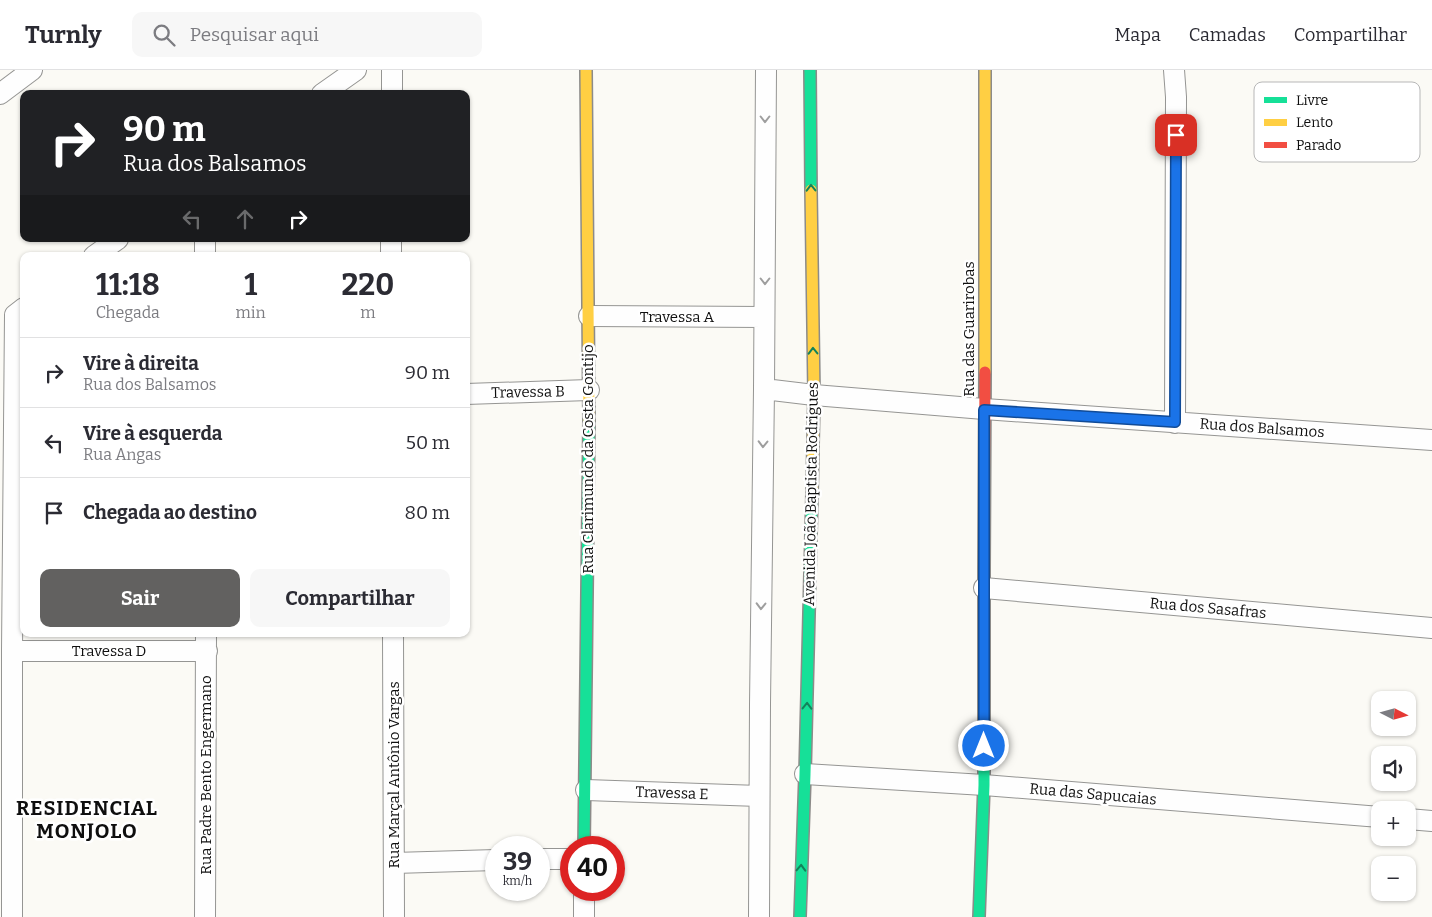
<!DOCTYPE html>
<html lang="pt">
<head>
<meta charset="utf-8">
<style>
  :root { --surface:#fff; --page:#f7f7f7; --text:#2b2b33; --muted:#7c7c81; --line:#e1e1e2; --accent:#626160 }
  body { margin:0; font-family:Bitter,serif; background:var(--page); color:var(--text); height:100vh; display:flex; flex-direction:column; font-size:19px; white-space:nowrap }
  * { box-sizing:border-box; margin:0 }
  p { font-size:16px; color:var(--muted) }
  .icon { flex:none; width:28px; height:28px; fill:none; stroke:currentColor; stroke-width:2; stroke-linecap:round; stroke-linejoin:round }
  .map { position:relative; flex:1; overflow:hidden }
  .side { position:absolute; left:20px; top:182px; width:450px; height:385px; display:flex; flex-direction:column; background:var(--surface); border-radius:10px; box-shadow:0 1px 4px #0004 }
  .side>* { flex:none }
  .hud { position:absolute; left:20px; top:20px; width:450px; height:152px; border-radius:10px; box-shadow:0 1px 4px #0004; background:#202124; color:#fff; overflow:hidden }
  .needle { width:32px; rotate:96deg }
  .buttons { position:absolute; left:1371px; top:621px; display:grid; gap:10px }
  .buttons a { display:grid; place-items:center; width:45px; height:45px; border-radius:10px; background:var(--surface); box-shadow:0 1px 4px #0004; font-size:25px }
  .speed { position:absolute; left:485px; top:766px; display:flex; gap:10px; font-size:25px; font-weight:700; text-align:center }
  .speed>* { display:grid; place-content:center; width:65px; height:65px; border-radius:50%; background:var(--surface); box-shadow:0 1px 4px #0004; line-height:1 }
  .speed small { font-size:12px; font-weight:400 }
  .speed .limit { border:8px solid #d22; background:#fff; color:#111 }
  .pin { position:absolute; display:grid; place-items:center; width:42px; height:42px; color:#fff; margin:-21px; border-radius:10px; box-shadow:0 2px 8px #0006 }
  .me { position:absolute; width:55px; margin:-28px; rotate:0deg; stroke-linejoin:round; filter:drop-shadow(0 0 4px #0008) }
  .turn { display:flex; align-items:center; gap:18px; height:105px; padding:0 20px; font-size:22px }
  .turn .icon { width:65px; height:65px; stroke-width:2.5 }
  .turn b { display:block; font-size:35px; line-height:42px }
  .lanes { display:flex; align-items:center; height:48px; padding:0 20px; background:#0003; justify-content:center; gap:25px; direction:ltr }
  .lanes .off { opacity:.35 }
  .eta { display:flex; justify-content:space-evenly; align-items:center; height:85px; text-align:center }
  .eta b { font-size:30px; font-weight:700; line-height:35px }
  .cta { display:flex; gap:10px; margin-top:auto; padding:10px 20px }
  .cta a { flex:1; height:58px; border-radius:10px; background:var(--accent); color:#fff; font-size:20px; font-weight:700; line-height:58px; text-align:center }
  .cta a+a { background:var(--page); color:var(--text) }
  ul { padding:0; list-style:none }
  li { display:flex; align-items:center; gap:15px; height:70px; padding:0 20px; border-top:1px solid var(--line) }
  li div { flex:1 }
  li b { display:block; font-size:19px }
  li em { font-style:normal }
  header { display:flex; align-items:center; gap:30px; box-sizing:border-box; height:70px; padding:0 25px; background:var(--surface); border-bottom:1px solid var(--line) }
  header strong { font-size:24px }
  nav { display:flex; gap:28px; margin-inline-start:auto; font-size:18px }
  .search { width:350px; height:45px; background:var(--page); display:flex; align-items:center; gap:12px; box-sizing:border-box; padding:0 18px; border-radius:10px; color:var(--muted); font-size:19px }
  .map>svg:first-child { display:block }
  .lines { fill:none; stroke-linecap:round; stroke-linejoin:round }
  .street-casing { stroke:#959593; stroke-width:22 }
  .fast-casing { stroke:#8c8b89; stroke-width:14 }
  .slow-casing { stroke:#8c8b89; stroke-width:14 }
  .jam-casing { stroke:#8c8b89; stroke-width:14 }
  .street { stroke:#fefefe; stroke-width:20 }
  .fast { stroke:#16e098; stroke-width:11 }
  .slow { stroke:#ffcf43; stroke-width:11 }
  .jam { stroke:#f24e42; stroke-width:11 }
  .oneway { stroke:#9e9e9e }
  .oneway2 { stroke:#13825a }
  .route-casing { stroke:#114b97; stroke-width:12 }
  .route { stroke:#1a73e8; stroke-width:9 }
  .labels { text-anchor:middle; stroke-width:5; stroke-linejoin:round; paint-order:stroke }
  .street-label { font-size:15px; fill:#0f0f0f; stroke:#fff }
  .district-label { font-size:20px; font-weight:bold; letter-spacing:1px; fill:#0f0f0f; stroke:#fff }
  .key { fill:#fff; stroke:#b7b7b7; stroke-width:1 }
  .key-label { font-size:14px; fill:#0f0f0f }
</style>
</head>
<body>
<header>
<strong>Turnly</strong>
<div class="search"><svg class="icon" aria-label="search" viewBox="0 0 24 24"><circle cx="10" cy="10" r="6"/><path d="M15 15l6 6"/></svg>Pesquisar aqui</div>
<nav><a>Mapa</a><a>Camadas</a><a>Compartilhar</a></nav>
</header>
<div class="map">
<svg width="1432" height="847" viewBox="0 0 1432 847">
  <rect width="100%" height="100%" fill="#fbfaf5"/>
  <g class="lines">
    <!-- street casing -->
    <g class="street-casing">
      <path id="street" d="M1174 0 1176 27 1175 353
        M0 24 32 0
        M322 24 356 0
        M392 24V0
        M94 186 118 169
        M205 186V169
        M391 186V169
        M589 246 764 247
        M764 319 814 325 984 339 1432 370
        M466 324 589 320
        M984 518 1432 558
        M393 564 394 847
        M12 581H207
        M805 704 984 715 1380 747
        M586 720 759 726
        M1408 749 1432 751
        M539 789H571
        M394 793 496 790
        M584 820V847
        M12 847V581L15 245 24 238
        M205 847 206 564
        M759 847 760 634 764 319 766 0"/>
    </g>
    <!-- fast casing -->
    <g class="fast-casing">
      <path id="fast" d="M810 0 811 120
        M584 778 589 351
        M800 847 805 704 812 424
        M979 847 984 715V500"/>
    </g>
    <!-- slow casing -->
    <g class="slow-casing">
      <path id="slow" d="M586 0 589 351
        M811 120 814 325 812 424
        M985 302V0"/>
    </g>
    <!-- jam casing -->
    <g class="jam-casing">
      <path id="jam" d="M984 500 985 302"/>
    </g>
    <!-- street -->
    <use href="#street" class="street"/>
    <!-- fast -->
    <use href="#fast" class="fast"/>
    <!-- slow -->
    <use href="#slow" class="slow"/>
    <!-- jam -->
    <use href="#jam" class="jam"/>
  </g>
  <!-- one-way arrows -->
  <defs><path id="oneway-chevron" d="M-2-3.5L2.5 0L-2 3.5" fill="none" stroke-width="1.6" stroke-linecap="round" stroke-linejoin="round" transform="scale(1.25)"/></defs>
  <g class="oneway">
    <use href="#oneway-chevron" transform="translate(765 49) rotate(90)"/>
    <use href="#oneway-chevron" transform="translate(765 211) rotate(90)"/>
    <use href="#oneway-chevron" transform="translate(763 374) rotate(91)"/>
    <use href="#oneway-chevron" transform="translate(761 536) rotate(91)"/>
  </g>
  <g class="oneway2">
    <use href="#oneway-chevron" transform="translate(811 118) rotate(-91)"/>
    <use href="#oneway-chevron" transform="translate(813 281) rotate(-91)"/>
    <use href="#oneway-chevron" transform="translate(807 636) rotate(-89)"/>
    <use href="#oneway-chevron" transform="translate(801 798) rotate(-88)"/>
  </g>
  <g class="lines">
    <!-- route casing -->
    <g class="route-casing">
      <path id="route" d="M984 676V340L1175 352 1176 65"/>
    </g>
    <!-- route -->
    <use href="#route" class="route"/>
  </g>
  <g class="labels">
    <!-- street labels -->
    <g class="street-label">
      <text x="677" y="252">Travessa A</text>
      <text transform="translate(969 259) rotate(-90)" y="5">Rua das Guarirobas</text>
      <text transform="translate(528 322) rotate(-1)" y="5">Travessa B</text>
      <text transform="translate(1262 358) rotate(4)" y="5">Rua dos Balsamos</text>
      <text transform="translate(588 389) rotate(-90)" y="5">Rua Clarimundo da Costa Gontijo</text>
      <text transform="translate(811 424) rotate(-89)" y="5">Avenida João Baptista Rodrigues</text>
      <text transform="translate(1208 538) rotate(5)" y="5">Rua dos Sasafras</text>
      <text x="109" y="586">Travessa D</text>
      <text transform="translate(206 705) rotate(-90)" y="5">Rua Padre Bento Engermano</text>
      <text transform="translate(394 705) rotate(-90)" y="5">Rua Marçal Antônio Vargas</text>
      <text transform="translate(672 723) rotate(2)" y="5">Travessa E</text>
      <text transform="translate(1093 724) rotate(5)" y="5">Rua das Sapucaias</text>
    </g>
    <!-- district labels -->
    <g class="district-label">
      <text x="87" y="745">RESIDENCIAL<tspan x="87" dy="23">MONJOLO</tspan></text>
    </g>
  </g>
  <!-- legend -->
  <rect x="1254" y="12" width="166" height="80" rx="8" class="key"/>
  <rect x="1264" y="27" width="23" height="6" fill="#16e098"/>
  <rect x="1264" y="49" width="23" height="7" fill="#ffcf43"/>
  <rect x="1264" y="72" width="23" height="6" fill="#f24e42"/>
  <g class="key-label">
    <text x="1296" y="35">Livre</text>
    <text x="1296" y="57">Lento</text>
    <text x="1296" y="80">Parado</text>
  </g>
</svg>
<div class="buttons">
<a><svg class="needle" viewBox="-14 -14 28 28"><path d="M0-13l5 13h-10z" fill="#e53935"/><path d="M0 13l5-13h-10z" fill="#7c7c81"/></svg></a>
<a><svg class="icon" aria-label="sound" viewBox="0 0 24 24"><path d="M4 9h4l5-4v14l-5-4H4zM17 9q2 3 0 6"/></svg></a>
<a>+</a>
<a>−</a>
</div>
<div class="speed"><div>39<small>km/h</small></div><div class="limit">40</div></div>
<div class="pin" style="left:1176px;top:65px;background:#d93025"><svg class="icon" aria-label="arrive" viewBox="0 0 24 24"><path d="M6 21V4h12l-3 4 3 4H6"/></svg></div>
<svg class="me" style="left:984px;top:676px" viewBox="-20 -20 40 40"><circle r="17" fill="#1a73e8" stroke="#fff" stroke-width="3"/><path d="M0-11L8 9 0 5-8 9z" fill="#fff"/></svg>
<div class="hud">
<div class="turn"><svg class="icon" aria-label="right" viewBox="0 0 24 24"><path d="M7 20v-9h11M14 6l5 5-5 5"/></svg><div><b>90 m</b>Rua dos Balsamos</div></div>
<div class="lanes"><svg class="icon off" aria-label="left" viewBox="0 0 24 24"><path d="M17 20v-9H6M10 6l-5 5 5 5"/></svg><svg class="icon off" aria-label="ahead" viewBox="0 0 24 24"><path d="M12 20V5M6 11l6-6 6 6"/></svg><svg class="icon" aria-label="right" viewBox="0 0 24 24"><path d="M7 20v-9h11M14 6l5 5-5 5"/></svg></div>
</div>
<section class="side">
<div class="eta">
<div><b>11:18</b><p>Chegada</p></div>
<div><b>1</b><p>min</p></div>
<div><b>220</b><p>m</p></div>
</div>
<ul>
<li><svg class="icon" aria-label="right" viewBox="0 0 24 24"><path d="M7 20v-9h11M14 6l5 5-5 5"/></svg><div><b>Vire à direita</b><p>Rua dos Balsamos</p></div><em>90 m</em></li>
<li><svg class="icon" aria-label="left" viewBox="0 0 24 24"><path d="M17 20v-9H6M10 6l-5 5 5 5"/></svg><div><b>Vire à esquerda</b><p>Rua Angas</p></div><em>50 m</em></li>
<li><svg class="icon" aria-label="arrive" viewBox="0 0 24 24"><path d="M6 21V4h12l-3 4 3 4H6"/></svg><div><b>Chegada ao destino</b></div><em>80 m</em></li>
</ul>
<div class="cta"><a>Sair</a><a>Compartilhar</a></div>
</section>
</div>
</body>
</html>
